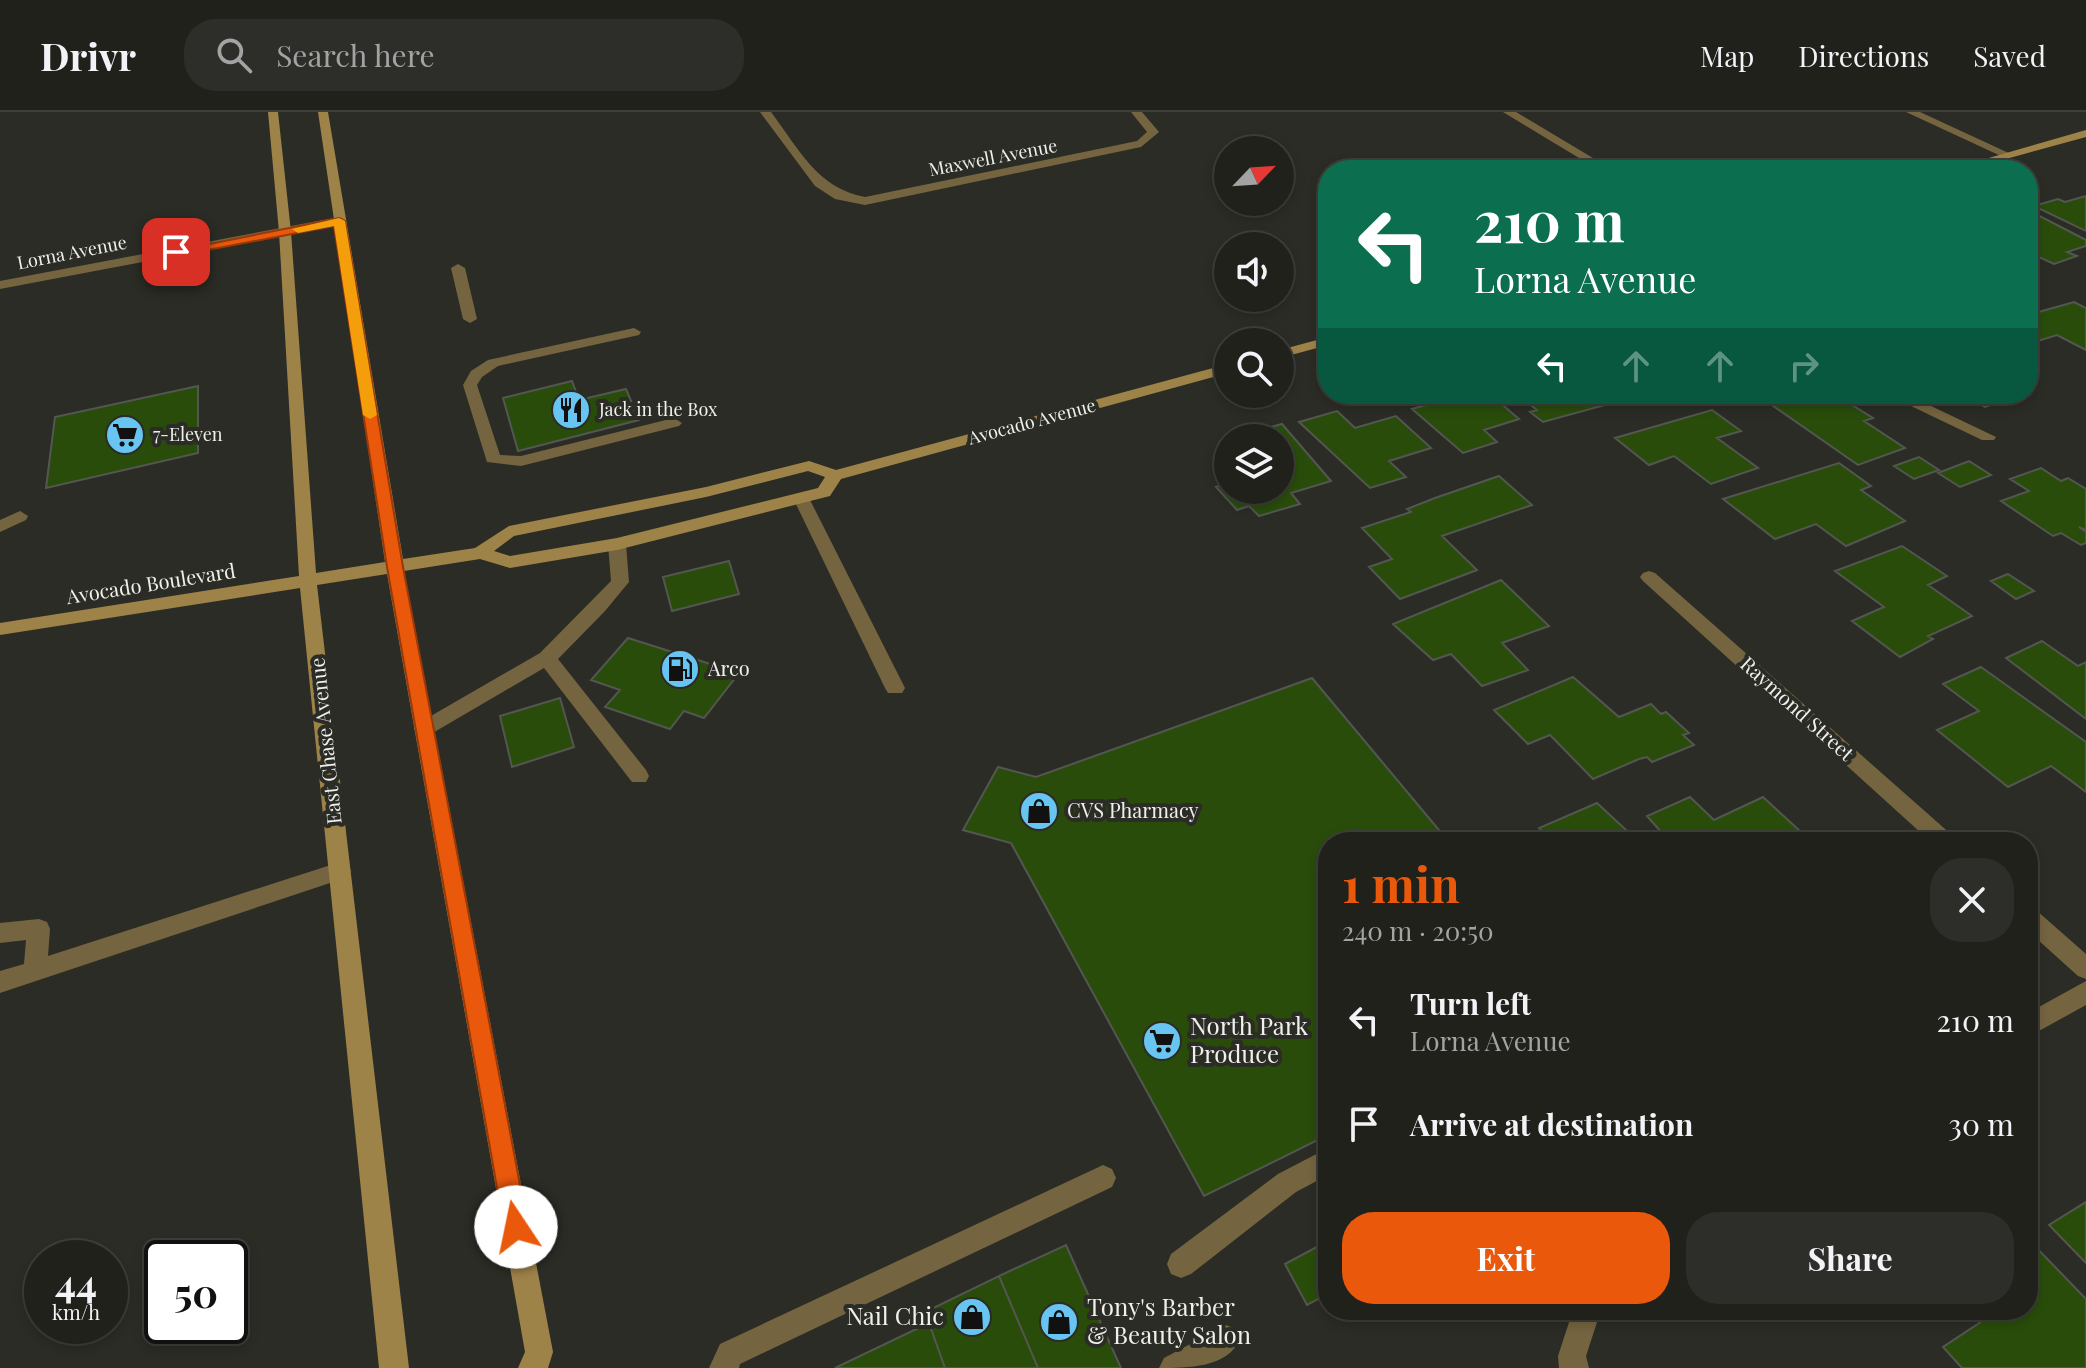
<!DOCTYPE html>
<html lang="en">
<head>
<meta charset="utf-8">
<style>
  :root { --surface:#21211c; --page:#2d2e29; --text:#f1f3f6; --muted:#a2a3a3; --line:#3e3e3b; --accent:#ea580c }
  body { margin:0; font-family:"Playfair Display",serif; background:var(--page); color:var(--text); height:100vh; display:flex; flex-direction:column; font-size:30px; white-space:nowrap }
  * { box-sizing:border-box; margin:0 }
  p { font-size:26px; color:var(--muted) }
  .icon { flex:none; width:44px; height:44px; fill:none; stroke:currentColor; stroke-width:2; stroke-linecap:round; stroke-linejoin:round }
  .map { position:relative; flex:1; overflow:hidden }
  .sheet { position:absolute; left:1318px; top:720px; width:720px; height:488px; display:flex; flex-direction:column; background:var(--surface); border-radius:32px; box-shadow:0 4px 12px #0003,0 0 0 2px var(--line) }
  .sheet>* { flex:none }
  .guide { position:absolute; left:1318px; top:48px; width:720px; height:244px; border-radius:32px; box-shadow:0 4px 12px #0003,0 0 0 2px var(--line); background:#0b6e4f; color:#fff; overflow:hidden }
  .needle { width:52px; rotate:65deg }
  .fabs { position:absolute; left:1214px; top:24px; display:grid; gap:16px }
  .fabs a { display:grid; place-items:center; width:80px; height:80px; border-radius:50%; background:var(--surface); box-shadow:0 4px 12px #0003,0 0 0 2px var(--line); font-size:40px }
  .speed { position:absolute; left:24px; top:1128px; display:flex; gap:16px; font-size:40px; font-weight:700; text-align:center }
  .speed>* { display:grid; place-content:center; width:104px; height:104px; border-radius:50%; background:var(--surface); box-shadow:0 4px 12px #0003,0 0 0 2px var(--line); line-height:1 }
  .speed small { font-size:20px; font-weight:400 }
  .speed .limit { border:4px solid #111; border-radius:12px; background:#fff; color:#111 }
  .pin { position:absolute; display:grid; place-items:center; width:68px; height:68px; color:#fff; margin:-34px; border-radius:16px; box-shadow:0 4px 12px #0006 }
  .me { position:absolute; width:88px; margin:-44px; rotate:349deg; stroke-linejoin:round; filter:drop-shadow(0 0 6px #0008) }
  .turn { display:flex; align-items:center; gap:28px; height:168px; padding:0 24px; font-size:36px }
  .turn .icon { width:104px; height:104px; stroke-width:2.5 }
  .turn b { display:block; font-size:56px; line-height:68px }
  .lanes { display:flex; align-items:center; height:76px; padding:0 24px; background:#0003; justify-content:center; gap:40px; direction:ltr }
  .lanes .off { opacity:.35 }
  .round { display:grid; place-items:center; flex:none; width:84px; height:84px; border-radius:32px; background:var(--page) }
  .headline { display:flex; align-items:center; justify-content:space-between; height:136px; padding:0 24px }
  h1 { font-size:48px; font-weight:700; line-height:60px; color:var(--accent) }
  .primary-button { display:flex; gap:16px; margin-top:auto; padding:16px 24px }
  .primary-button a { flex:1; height:92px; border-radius:32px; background:var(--accent); color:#fff; font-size:32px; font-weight:700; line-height:92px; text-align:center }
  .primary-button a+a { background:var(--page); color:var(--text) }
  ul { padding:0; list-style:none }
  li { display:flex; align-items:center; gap:24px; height:104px; padding:0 24px }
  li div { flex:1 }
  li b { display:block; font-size:30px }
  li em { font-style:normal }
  header { display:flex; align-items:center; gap:48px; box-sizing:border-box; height:112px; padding:0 40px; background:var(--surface); border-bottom:2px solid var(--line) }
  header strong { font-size:38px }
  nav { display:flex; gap:44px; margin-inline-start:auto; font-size:28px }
  .search { width:560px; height:72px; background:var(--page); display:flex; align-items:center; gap:20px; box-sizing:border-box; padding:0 28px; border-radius:32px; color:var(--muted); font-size:30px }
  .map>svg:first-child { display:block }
  .building { fill:#294c0b; stroke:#535651; stroke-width:2 }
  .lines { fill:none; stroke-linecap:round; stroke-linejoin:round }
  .service { fill:#756440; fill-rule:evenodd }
  .minor { fill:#756440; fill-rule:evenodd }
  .secondary { fill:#9e8349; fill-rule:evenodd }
  .route { fill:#ea580c; stroke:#983908; stroke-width:2 }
  .slow { fill:#f59e0b }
  .labels { text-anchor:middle; stroke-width:8; stroke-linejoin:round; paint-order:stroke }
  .far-street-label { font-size:18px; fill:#efefeb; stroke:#2c2c26 }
  .far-poi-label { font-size:18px; fill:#efefeb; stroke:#2c2c26; text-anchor:start }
  .street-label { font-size:20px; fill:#efefeb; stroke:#2c2c26 }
  .poi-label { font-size:20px; fill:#efefeb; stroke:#2c2c26; text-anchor:start }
  .near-poi-label { font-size:24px; fill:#efefeb; stroke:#2c2c26; text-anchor:start }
</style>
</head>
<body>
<header>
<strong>Drivr</strong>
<div class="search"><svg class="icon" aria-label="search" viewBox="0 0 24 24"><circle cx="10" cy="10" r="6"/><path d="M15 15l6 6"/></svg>Search here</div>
<nav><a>Map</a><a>Directions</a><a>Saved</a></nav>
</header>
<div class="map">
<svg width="2086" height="1256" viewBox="0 0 2086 1256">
  <rect width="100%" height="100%" fill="#2c2c26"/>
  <!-- building -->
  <path class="building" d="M2086 84V119L2034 94 2058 87 2065 90Z
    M2028 98 2086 128V134L2067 140 2077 144 2054 152 2028 140Z
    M2074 190 2086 196V238L2057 223 2028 232V203Z
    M572 269 579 288 626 277 639 308 518 339 503 286Z
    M198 274V341L46 376 55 305Z
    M1447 282H1490L1519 307 1484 318 1497 330 1463 341 1412 297 1451 286Z
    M1517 282H1615L1623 288 1543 310 1530 300 1537 298Z
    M1756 282H1782L1792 288 1809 282H1834L1873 306 1864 309 1905 336 1858 353Z
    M1962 282H2008L2013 285 1985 295Z
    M1712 298 1741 319 1717 326 1758 356 1711 372 1674 344 1649 353 1615 326Z
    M1337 299 1355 316 1396 304 1431 336 1389 349 1406 365 1370 376 1299 310Z
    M1282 312 1331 369 1291 381 1300 392 1259 404 1249 394 1237 398 1216 375 1228 371V378H1280V326H1244L1241 323Z
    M1919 345 1939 358 1914 367 1894 354Z
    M1969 349 1991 363 1960 375 1938 361Z
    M1839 351 1871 374 1861 378 1905 409 1846 434 1816 412 1775 427 1723 387Z
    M2041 356 2061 369 2068 366 2086 377V418L2079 415 2086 420V431L2081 433 2061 421 2053 424 2001 389 2029 379 2010 367Z
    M1499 364 1532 393 1442 424 1477 458 1400 487 1369 455 1392 447 1362 416 1411 400 1407 397 1435 386Z
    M1902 434 1947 464 1928 473 1972 504 1928 524 1933 527 1900 545 1852 509 1884 495 1835 459Z
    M729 449 739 482 672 499 663 465Z
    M2008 462 2034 479 2016 487 1991 469Z
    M1501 468 1549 514 1502 531 1528 558 1482 574 1451 542 1433 548 1393 512Z
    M628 526 739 561 704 606 684 599 670 617 605 595 620 578 591 568Z
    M2042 529 2078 554 2086 550V607L2006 546Z
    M1981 555 2086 630V680L2051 654 2008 675 1937 618 1979 599 1943 572Z
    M1573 565 1619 605 1651 592 1661 602 1666 600 1689 621 1683 623 1694 633 1652 650 1647 645 1639 647 1593 667 1550 623 1528 632 1494 598Z
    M1312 566 1449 730H1328V1023L1204 1084 1011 731 963 718 998 655 1036 665Z
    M560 586 574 635 512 655 500 604Z
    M1690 685 1714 708 1763 685 1812 730H1670L1647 704Z
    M1597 691 1639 730H1552L1539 716Z
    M1520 720 1530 730H1498Z
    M2086 1090V1151L2049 1113Z
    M2028 1127 2086 1187V1256H1962L1943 1235 1999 1198H2028Z
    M1328 1129V1182L1307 1193 1285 1152Z
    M1066 1133 1121 1256H1038L999 1164Z
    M999 1164 1038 1256H945L925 1200Z
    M929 1211 945 1256H835Z"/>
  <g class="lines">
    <!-- service -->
    <path class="service" d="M458 152 465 156 477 207 470 211 463 207 451 156Z
      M634 216 641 220 639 223 498 254 482 265 477 273 500 343 521 344 674 306 682 311 679 314 521 354 487 350 463 273 471 259 488 248Z
      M1886 282H1906L1996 325 1994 328H1982Z
      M801 381 809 386 905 576 902 581H888L885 576 793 386Z
      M20 399 28 404 26 408 0 420V408Z
      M617 426 626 432 629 470 605 499 558 547 646 658 649 664 646 670H632L544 556 431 622H417L414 617 417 612 540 541 611 469 608 432Z
      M340 750 348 753 351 759 348 765 0 881V859L24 852 26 828 0 831V811L39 807 47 810 50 817 48 844Z
      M1328 1036V1063L1296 1080 1191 1162 1181 1166 1171 1162 1167 1152 1171 1142 1278 1062Z
      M1103 1053 1112 1057 1116 1066 1112 1075 740 1252 739 1256H709L720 1232Z
      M1226 1213 1236 1217 1240 1227C1228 1256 1187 1256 1159 1256L1164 1246Z"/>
    <!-- minor -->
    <path class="minor" d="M760 0H771C799 37 817 76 865 85L1137 29 1147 20 1131 0H1142L1159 20 1141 35 865 93 835 87 815 74Z
      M1503 0H1516L1613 58H1599Z
      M1906 0H1920L2013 43 2003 45Z
      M339 105 345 109 343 112 0 177V169Z
      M1649 459 1655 461 1953 724 1956 730H1931L1643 469 1640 465 1643 461Z
      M2028 795 2036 798 2086 842V867L2078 864 2028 819Z
      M2086 869V893L2028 925V901Z
      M1573 1198H1601L1586 1244 1589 1256H1559L1558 1244Z"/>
    <!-- secondary -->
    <path class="secondary" d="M268 0H278L291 120 316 461 385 450 318 0H328L403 447 475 436 509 414 706 375 809 349 836 358 1228 252V261L841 367 830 384 617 438 510 456 480 447 404 459 553 1240 548 1256H518L525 1240 387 462 317 473 409 1256H379L300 476 0 523V511L299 464 279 120ZM808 359 825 365 818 376 617 426 510 444 494 439 514 424 706 385Z
      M2086 18V25L1966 58H1947Z
      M1328 225V233L1280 246V238Z"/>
  </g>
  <!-- route -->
  <path class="route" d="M339 106 345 109 403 455 528 1115 524 1123 516 1127 507 1123 504 1115 387 455 334 114 176 144 170 140Z"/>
  <!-- slow -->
  <path class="slow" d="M339 106 345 109 377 303 370 307 363 303 334 114 298 121 292 117Z"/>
  <!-- icons -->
  <defs>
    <g id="restaurant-disc" transform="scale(2)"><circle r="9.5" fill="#68c4f0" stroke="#2c2c26"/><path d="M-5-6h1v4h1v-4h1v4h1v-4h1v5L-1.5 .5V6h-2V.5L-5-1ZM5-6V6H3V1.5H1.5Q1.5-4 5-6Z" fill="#111"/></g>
    <g id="supermarket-disc" transform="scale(2)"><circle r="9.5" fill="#68c4f0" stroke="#2c2c26"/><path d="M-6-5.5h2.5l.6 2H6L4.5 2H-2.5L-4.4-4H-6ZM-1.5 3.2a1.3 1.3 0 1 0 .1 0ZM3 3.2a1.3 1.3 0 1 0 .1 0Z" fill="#111"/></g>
    <g id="fuel-disc" transform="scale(2)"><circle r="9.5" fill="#68c4f0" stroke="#2c2c26"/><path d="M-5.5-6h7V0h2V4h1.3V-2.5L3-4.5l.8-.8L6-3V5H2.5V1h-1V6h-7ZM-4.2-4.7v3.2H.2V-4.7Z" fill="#111"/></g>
    <g id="shop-disc" transform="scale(2)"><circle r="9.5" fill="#68c4f0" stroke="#2c2c26"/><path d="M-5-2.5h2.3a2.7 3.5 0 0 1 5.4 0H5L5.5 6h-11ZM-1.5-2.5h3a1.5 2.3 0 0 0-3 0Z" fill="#111"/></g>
  </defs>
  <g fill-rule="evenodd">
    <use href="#restaurant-disc" x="571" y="298"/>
    <use href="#supermarket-disc" x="125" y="323"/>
    <use href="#fuel-disc" x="680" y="557"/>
    <use href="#shop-disc" x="1039" y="699"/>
    <use href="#supermarket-disc" x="1162" y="929"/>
    <use href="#shop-disc" x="972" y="1205"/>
    <use href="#shop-disc" x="1059" y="1210"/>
  </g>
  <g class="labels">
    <!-- far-street labels -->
    <g class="far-street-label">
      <text transform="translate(993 46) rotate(-11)" y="6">Maxwell Avenue</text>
      <text transform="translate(72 141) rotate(-11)" y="6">Lorna Avenue</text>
      <text transform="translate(1032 310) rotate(-15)" y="6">Avocado Avenue</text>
    </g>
    <!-- far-poi labels -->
    <g class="far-poi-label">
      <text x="599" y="304">Jack in the Box</text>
      <text x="153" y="329">7-Eleven</text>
    </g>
    <!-- street labels -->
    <g class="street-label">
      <text transform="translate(151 472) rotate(-9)" y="7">Avocado Boulevard</text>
      <text transform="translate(1797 597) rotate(42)" y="7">Raymond Street</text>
      <text transform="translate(326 629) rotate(-96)" y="7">East Chase Avenue</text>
    </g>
    <!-- poi labels -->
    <g class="poi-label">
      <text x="708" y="564">Arco</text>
      <text x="1067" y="706">CVS Pharmacy</text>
    </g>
    <!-- near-poi labels -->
    <g class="near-poi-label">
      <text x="1190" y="923">North Park<tspan x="1190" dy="28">Produce</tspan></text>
      <text x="1087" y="1204">Tony's Barber<tspan x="1087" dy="28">&amp; Beauty Salon</tspan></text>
      <text x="944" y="1213" text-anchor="end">Nail Chic</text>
    </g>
  </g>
</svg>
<div class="fabs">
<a><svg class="needle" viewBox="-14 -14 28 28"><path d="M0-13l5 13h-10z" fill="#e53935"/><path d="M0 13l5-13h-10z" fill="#a2a3a3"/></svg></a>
<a><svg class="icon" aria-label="sound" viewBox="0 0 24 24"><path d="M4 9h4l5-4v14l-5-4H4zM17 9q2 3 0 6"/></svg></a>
<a><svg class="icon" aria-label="search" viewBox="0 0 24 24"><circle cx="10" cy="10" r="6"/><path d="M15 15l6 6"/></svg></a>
<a><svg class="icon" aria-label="layers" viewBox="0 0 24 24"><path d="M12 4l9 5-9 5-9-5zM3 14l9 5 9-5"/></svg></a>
</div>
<div class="speed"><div>44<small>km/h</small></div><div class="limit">50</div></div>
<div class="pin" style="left:176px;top:140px;background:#d93025"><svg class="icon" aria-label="arrive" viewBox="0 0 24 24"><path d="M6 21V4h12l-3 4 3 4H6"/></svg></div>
<svg class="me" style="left:516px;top:1115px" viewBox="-20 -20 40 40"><circle r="19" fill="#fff"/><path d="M0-13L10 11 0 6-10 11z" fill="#ea580c"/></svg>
<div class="guide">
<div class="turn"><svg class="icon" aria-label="left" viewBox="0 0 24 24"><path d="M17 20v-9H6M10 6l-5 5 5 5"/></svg><div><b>210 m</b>Lorna Avenue</div></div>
<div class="lanes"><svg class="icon" aria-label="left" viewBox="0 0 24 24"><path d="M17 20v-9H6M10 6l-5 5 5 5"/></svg><svg class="icon off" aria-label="ahead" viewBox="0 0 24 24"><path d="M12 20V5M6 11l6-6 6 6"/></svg><svg class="icon off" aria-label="ahead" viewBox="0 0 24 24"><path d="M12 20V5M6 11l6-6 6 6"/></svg><svg class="icon off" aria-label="right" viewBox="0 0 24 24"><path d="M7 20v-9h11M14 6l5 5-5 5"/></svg></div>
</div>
<section class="sheet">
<div class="headline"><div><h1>1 min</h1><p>240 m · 20:50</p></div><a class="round"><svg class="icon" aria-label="close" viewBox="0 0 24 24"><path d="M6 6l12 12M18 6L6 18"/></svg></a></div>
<ul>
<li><svg class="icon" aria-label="left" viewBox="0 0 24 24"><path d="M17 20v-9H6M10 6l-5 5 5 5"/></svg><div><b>Turn left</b><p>Lorna Avenue</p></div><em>210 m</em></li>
<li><svg class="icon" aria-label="arrive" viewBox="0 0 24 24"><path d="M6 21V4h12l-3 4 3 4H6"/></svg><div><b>Arrive at destination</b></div><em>30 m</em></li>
</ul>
<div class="primary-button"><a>Exit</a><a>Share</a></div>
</section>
</div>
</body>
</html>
